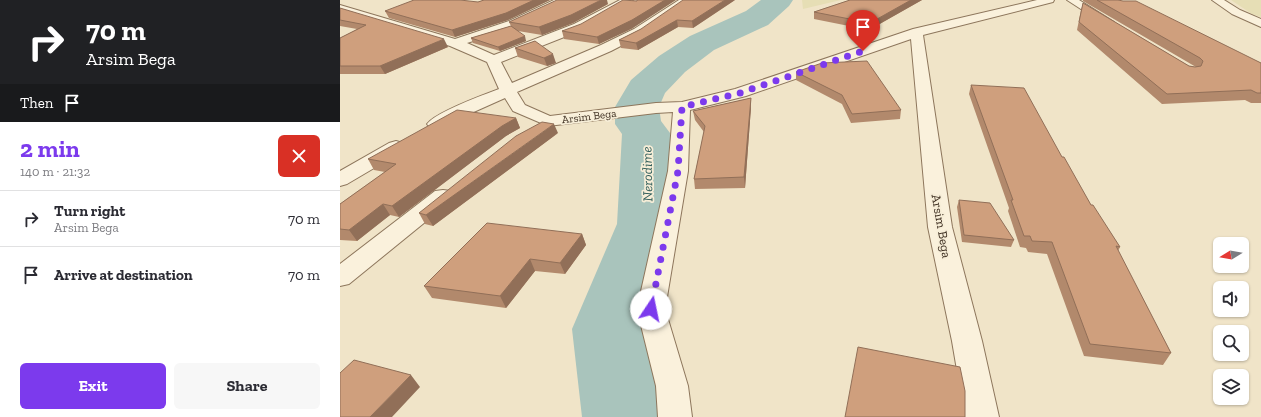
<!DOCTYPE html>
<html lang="en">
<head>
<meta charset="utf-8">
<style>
  :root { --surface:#fff; --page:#f7f7f7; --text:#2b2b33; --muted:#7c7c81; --line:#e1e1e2; --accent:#7c3aed }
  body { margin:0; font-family:"Zilla Slab",serif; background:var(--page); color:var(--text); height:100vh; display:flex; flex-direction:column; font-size:15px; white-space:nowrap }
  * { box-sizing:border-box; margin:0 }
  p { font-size:13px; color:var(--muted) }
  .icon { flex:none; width:22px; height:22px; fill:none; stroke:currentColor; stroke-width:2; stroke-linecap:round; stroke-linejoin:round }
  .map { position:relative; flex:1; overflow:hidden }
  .panel { display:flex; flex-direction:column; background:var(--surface); width:340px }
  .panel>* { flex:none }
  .top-card { background:#202124; color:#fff; overflow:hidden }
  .needle { width:26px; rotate:259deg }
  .controls { position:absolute; left:873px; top:237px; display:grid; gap:8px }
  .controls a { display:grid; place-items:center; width:36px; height:36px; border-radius:6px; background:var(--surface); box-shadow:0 1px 3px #0004; font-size:20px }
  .pin { position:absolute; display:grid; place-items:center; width:34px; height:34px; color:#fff; margin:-41px -17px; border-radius:50% 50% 50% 0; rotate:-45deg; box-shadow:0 0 4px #0007 }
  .pin .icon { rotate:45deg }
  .me { position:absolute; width:44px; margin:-22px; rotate:11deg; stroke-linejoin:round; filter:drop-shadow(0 0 3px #0008) }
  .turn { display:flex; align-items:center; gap:14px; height:84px; padding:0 20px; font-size:18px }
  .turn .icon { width:52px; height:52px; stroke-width:2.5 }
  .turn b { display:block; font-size:28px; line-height:34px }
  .then { display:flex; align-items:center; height:38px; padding:0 20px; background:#0003; gap:8px; font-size:15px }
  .round { display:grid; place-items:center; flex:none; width:42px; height:42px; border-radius:6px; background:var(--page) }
  .headline { display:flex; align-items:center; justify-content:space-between; height:68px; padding:0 20px }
  h1 { font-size:24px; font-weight:700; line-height:30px; color:var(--accent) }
  .button { display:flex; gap:8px; margin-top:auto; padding:8px 20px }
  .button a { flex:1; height:46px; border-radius:6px; background:var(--accent); color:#fff; font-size:16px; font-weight:700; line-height:46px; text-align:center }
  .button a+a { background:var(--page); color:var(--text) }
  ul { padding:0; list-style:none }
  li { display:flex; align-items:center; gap:12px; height:56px; padding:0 20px; border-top:1px solid var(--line) }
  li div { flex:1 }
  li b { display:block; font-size:15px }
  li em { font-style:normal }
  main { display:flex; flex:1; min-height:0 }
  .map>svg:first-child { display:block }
  .farmland { fill:#e6deb5 }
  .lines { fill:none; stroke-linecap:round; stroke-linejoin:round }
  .river { fill:#a9c4bc; fill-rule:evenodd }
  .street-casing { stroke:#8d765c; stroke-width:2 }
  .street { fill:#faf1dc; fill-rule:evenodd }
  .wall { fill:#b2896c }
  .shaded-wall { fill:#916f58 }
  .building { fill:#cf9f7d; stroke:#916f58 }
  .route { stroke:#7c3aed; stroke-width:7; stroke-dasharray:0 12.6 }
  .labels { text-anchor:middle; stroke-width:3.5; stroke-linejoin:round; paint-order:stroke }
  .far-street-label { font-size:11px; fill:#3d2e20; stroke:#f7eed8 }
  .street-label { font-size:13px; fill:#3d2e20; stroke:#f7eed8 }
  .water-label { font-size:14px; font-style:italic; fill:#2f5d5a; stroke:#f7eed8 }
</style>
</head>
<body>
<main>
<section class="panel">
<div class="top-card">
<div class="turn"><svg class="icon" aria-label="right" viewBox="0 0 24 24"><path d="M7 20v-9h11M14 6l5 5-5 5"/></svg><div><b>70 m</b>Arsim Bega</div></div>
<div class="then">Then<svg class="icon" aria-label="arrive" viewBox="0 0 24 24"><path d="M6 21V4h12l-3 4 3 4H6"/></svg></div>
</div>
<div class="headline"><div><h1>2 min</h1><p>140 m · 21:32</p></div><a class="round" style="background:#d93025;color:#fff"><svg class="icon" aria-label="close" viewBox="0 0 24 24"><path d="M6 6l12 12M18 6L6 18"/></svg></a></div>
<ul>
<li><svg class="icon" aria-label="right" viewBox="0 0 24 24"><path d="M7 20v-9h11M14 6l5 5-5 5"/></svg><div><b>Turn right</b><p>Arsim Bega</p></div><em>70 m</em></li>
<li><svg class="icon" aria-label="arrive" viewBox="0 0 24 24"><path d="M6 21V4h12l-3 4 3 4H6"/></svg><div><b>Arrive at destination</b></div><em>70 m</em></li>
</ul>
<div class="button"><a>Exit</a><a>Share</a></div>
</section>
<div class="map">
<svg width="921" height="417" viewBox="0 0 921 417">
  <rect width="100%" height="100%" fill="#f0e4c8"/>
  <!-- farmland -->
  <path class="farmland" d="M462 0H501L463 9Z
    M891 0H921V17L912 14Z"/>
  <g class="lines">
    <!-- river -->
    <path class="river" d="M421 0H453L449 6 428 25 374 50 345 72 325 93 319 107 321 121 330 133 339 224 308 329 332 417H242L232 329 277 224 282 134 275 124V107L291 80 319 56 350 36 406 11Z"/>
    <!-- street casing -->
    <g class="street-casing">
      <path id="street" d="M214 0H227L226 2 177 27 127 43 154 55 234 24 280 0H293L242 30 161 62 172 83 261 45 294 29 339 0H351L302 35 271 51 177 92 185 105 210 116 316 103 342 102 395 89 573 29 697 0H714L713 2 583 35 612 227 642 341 659 417H625L612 341 588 227 571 39 406 96 350 110 348 171 325 309 348 386 352 417H318L316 386 297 309 328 171 333 112 316 113 208 126 173 111 165 98 118 119 102 128 96 129 90 128 87 124C96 112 143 95 159 89L147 62 110 46 0 12V5L115 39 169 21Z
        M727 0H739L774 22 772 24H764Z
        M872 0H884L900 10 921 19V27L892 14Z
        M56 141 63 143 65 147 63 151 7 184 0 186V171L49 143Z
        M103 190 111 191 114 196 111 201 9 284 0 286V264L95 191Z"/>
    </g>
    <!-- street -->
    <use href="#street" class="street"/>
  </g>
  <!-- wall -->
  <path class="wall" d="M144 0H210L168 20 115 37 49 18 45 11 138 2Z
    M395 0 353 28 338 27 298 50 281 48 279 40 301 29Z
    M510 0H582L529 30 474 19V12Z
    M743 0H778L921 63V103H911L905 100 822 104 737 30 741 10 743 3 849 66 856 67 743 1Z
    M268 4 233 23 202 35 178 31 186 41 160 51 133 43 131 38 171 26 169 22Z
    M0 8 108 47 45 74H0V38L17 29 0 26Z
    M293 28 259 44 224 39 222 31Z
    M195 41 216 63 207 66 178 57 175 48Z
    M456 72 561 110 560 119 511 123 502 104 456 80Z
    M631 85 722 157 751 205 780 247 778 251 831 353 823 365 744 356 707 254 688 252 686 248 680 247 668 211 669 208 629 94Z
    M411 98V107L405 188 355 189 354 179 364 132 355 120 353 111Z
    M176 118 180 128 166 136 59 217 50 215 17 241 0 240V204L45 172 34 170 28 159Z
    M218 133 93 226 85 224 79 213Z
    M619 200 674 240 671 247 622 242 617 207Z
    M242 234 246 245 225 274 195 271 166 308 92 298 84 286Z"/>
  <!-- shaded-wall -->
  <path class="shaded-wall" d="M194 0H210L168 20 115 37 112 30Z
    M261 0H267L268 4 233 23 202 35 199 27Z
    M325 0H336L293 28 259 44 257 37Z
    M385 0H395L353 28 352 21Z
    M571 0H582L529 30 530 23Z
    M337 20 338 27 298 50 296 43Z
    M185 36 186 41 160 51 158 47Z
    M104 39 108 47 45 74 40 66Z
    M213 54 216 63 207 66 204 58Z
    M411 98V107L405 188 404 177Z
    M176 118 180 128 166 136 59 217 52 206 162 126Z
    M214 124 218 133 93 226 86 215Z
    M43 204 50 215 17 241 9 230Z
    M242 234 246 245 225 274 220 263Z
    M190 259 195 271 166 308 160 296Z
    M71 375 80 387 52 417H30Z"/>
  <!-- building -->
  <path class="building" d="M74 0H120L138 2 144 0H194L166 13 112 30 45 11Z
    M217 0H261L231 15 199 27 169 22Z
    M283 0 297 1V0H325L292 20 257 37 222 31 241 24Z
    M343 0H385L352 21 337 20 296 43 279 40 301 29Z
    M510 0H571L530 23 474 12Z
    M757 0H778L783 1H796L921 63V93H917L911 90 827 94 739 22 743 3 849 66 855 67 861 66 863 61 860 58Z
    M0 8 104 39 40 66H0V38L26 25 0 20Z
    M171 26 185 36 158 47 131 38Z
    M195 41 213 54 204 58 175 48Z
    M527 61 561 110 512 114 502 95 456 72 482 63Z
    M631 85 684 88 722 157H724L751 205H753L780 247 776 246 831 353 750 344 712 242 692 241 690 236H684L671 200H673Z
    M411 98 404 177 354 179 365 126 353 111Z
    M117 110 176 118 162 126 52 206 43 204 9 230 0 229V204L56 164 28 159Z
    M202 122 214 124 86 215 79 213 176 136Z
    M619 200 650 203 674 240 624 235Z
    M147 223 242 234 220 263 190 259 160 296 84 286Z
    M518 347 620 367 625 391V417H505Z
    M14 360 71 375 30 417H0V373Z"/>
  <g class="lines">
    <!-- route -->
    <path class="route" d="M311 309 338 171 342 107 400 93 523 51"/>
  </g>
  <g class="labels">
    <!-- far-street labels -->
    <g class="far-street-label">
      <text transform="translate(249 116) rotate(-7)" y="4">Arsim Bega</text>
    </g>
    <!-- street labels -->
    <g class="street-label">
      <text transform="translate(602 226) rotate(80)" y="5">Arsim Bega</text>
    </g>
    <!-- water labels -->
    <g class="water-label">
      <text transform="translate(307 174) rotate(-91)" y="5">Nerodime</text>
    </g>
  </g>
</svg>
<div class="controls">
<a><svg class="needle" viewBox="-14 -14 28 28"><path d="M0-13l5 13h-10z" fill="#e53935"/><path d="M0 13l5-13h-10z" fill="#7c7c81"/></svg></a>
<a><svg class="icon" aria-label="sound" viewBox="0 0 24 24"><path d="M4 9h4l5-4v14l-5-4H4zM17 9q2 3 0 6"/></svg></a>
<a><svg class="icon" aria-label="search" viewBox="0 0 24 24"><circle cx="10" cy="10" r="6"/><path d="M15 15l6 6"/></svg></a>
<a><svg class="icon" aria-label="layers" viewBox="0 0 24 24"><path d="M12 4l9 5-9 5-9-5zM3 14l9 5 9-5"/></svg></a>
</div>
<div class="pin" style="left:523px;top:51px;background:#d93025"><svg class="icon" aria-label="arrive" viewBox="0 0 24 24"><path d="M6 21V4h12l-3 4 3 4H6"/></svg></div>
<svg class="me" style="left:311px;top:309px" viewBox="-20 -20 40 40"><circle r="19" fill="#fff"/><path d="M0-13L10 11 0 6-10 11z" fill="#7c3aed"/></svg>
</div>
</main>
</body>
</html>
